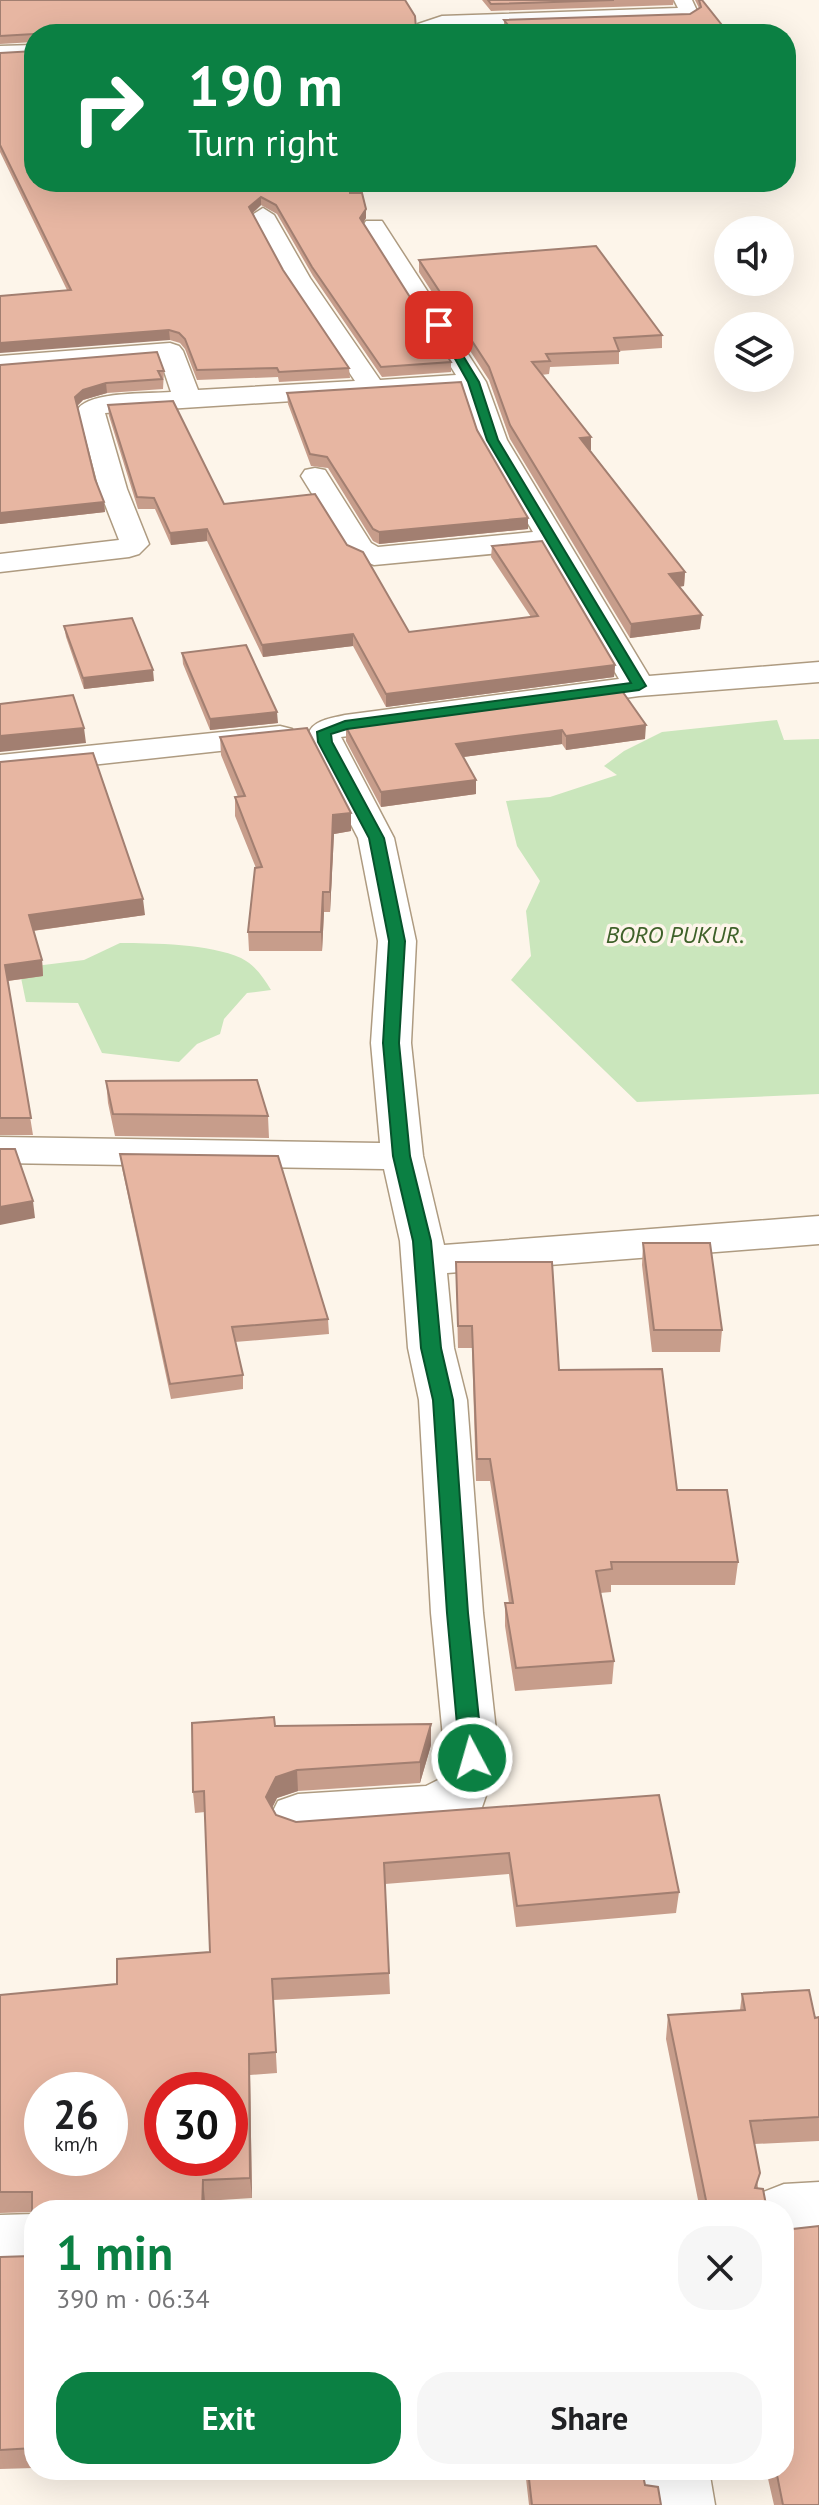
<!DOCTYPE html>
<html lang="en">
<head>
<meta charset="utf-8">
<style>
  :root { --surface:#fff; --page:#f6f6f6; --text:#202124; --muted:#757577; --accent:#0b8043 }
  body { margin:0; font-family:"PT Sans",sans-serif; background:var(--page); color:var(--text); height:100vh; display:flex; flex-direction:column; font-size:30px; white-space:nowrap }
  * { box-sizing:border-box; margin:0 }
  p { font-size:26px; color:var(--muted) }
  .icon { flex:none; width:44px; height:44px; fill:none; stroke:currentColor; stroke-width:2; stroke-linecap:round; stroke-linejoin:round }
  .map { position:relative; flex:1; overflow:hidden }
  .sheet { position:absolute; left:24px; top:2200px; width:770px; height:280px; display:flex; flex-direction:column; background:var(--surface); border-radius:32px; box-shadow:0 8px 32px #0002 }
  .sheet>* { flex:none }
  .hud { position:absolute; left:24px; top:24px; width:772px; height:168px; border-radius:32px; box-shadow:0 8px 32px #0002; background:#0b8043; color:#fff; overflow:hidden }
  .tools { position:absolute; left:714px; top:216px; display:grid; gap:16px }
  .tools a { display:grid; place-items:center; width:80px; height:80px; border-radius:50%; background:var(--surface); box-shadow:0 8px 32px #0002; font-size:40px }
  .speed { position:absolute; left:24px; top:2072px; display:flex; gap:16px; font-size:40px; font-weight:700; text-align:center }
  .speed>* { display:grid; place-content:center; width:104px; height:104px; border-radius:50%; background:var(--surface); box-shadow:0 8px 32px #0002; line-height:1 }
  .speed small { font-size:20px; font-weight:400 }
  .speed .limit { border:12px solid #d22; background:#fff; color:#111 }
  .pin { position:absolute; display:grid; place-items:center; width:68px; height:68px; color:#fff; margin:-34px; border-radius:16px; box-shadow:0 4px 12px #0006 }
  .me { position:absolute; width:88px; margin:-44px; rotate:354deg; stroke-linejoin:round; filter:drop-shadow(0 0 6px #0008) }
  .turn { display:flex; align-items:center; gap:28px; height:168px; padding:0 32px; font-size:36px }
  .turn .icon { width:104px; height:104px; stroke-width:2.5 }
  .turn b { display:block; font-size:56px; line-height:68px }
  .round { display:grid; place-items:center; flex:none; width:84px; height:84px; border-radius:32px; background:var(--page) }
  .summary { display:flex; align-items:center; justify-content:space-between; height:136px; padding:0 32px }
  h1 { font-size:48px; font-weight:600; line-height:60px; color:var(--accent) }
  .action { display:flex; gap:16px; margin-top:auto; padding:16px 32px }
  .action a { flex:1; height:92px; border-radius:32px; background:var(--accent); color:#fff; font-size:32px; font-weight:600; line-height:92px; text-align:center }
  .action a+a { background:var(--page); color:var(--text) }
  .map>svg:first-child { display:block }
  .water { fill:#cae6bc }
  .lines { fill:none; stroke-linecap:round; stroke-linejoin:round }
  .street-casing { stroke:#ae9b81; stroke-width:3 }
  .secondary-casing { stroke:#ae9b81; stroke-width:3 }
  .street { fill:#fff; fill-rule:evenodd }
  .secondary { fill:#fff; fill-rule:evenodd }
  .wall { fill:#c79d8b }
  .shaded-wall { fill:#a27f71 }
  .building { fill:#e7b6a2; stroke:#a27f71; stroke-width:2; fill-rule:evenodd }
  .route { fill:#0b8043; stroke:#07532c; stroke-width:2 }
  .labels { text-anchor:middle; stroke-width:7; stroke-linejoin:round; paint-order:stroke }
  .water-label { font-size:24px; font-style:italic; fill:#3e6129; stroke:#fdf5ea }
</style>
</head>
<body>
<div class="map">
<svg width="819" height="2505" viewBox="0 0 819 2505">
  <rect width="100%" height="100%" fill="#fdf5ea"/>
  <!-- water -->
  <path class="water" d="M777 720 784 740 819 739V1094L637 1102 511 980 531 956 526 911 540 881 517 846 506 801 550 797 617 775 604 766 624 751 662 732Z
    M120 943C153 943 210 944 241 958 255 965 263 977 271 990L247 993 224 1019 220 1034 197 1044 179 1062 102 1053 78 1003 26 1002 19 968 84 960Z"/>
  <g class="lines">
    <!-- street casing -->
    <g class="street-casing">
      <path id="street" d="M674 0H692L698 13 689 18 444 27 436 31 437 34H419L416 28 418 24 442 16 678 8Z
        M34 45V57L0 58V46Z
        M263 208 274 215 310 278 380 380 456 375 363 226 366 221H382L486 382 507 440 649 676 819 662V682L639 696 341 737 394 838 416 941 411 1043 423 1156 444 1245 819 1216V1244L447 1273 454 1348 467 1400 483 1613 499 1758 481 1810 434 1831 298 1840 278 1833 270 1817 278 1801 298 1794 426 1786 438 1780 445 1758 431 1613 419 1400 408 1348 400 1241 384 1169 0 1163V1137L380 1143 371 1043 378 941 358 838 308 742C306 721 328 719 345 715L619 679 543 549 374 565 350 555 301 476 305 470 315 468 325 470 371 543 378 547 533 532 479 440 463 390 105 413 127 489 149 544 139 554 129 557 0 572V554L119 540 99 489 78 409C90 391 149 394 171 392L160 359 0 372V356L170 343 179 346 183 351 198 390 355 381 286 278 252 215Z
        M280 726 292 729 297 736 292 743 0 775V755Z
        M639 2470H709L715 2505H645Z"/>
    </g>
    <!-- secondary casing -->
    <g class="secondary-casing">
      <path id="secondary" d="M819 2182V2242L784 2244V2210H754L761 2193 784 2184Z
        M34 2214V2274L0 2275V2215Z"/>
    </g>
    <!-- street -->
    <use href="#street" class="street"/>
    <!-- secondary -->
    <use href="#secondary" class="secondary"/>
  </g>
  <!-- wall -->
  <path class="wall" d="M0 0 416 28 34 34V42L0 44Z
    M482 0H674L673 5 491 11Z
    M695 0H702L729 34H509L504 28V20L690 14 699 8Z
    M0 53 350 193 366 209V218L363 223 451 362V372L382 377 313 276 277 214 261 205 252 214 283 270 349 368 350 378 279 382 278 377 197 380 185 349 180 343 170 340 67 290 0 152Z
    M419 260 662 335V348L619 351V364L550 367 549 374 541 375 591 437 590 450 685 572 684 586 679 587 700 629 630 638 510 439 489 380 419 272Z
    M0 365 164 371 163 389 107 393 83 400 77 406 95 479 104 502 105 512 0 524Z
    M287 393 477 430 528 529 379 544 373 541 328 468 311 466 288 404Z
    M108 405 224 504 347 545 409 632 531 617 491 557 492 546 615 665 614 677 386 707 353 646 263 657 207 541 171 545 155 509H138L109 416Z
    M64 626 154 681 84 689 66 637Z
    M182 653 278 723 210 730 183 664Z
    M620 688 645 739 566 750 562 744 463 757 476 780V794L381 807 346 741V727Z
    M220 737 351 813V831L334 834 330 912H324L322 951H249L248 932 256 868 235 816V797H238L221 755Z
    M0 762 145 915 33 931 42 960 43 976 8 981 33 1135H0Z
    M106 1081 268 1116 269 1138 115 1136 108 1103Z
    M120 1154 328 1319 329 1334 235 1342 243 1375V1389L171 1399 122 1168Z
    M643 1243 722 1330 720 1352H652L642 1265Z
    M456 1262 677 1490 738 1562 735 1585H611V1592L600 1593 614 1661 612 1684 515 1691 505 1626V1603H509L490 1481H476L472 1348H458Z
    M431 1724V1745L420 1783 298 1791 277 1798 272 1808 276 1815 296 1822 659 1795 679 1892 676 1913 516 1927 509 1874 385 1884 390 1994 273 2000 277 2073 250 2075 252 2198 205 2201V2210H34V2468L0 2469V2257L32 2256V2212L0 2213V1995L117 1984 210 1952 205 1812 195 1813 193 1792 275 1726Z
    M742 1994 815 2018 819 2017V2141L754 2144 758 2188 767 2210H700L666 2039 668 2015 740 2010Z
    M525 2470H642L645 2485 661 2505H529Z
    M766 2470H784L819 2505H774Z"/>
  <!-- shaded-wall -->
  <path class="shaded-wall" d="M261 197V205L249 216V207Z
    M366 209V218L360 228V218Z
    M169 330 170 340 0 353V343Z
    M106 383 107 393 83 400 76 407 75 397 83 390Z
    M591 437V450L580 452V438Z
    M104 502 105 512 0 524V513Z
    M528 518V529L379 544V532Z
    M207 529V541L171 545 170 533Z
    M685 572 684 586 668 588 669 574Z
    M702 615 700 629 630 638 631 624Z
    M353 634V646L263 657 262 645Z
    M615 665 614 677 386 707V694Z
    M153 670 154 681 84 689 83 678Z
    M277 712 278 723 210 730V719Z
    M646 725 645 739 566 750V736Z
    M84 728 86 743 0 752V736Z
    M562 730V744L456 758V744Z
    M476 780V794L381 807V792Z
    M351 813V831L334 834 330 912V892L333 815Z
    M323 892 324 912 322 951 321 932Z
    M143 899 145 915 31 931 29 915Z
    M42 960 43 976 7 981 5 965Z
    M33 1201 35 1218 0 1225V1207Z
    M431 1724V1745L420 1783V1762Z
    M297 1770 298 1791 277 1798 267 1818 266 1797 276 1777Z
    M249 2054 250 2075 252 2198 250 2178Z
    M203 2180 205 2201V2210H202Z"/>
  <!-- building -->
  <path class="building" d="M0 0H405L415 16 416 28 423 29 426 34H327L326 33 327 34H34L0 36Z
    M488 0H614L491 4Z
    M699 0H702L729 34H515L504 20 690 14 701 7Z
    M34 51V182H349L350 193H362L366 209 360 218 451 362 381 367 312 267 276 205 261 197 249 207 283 270 349 368 279 372 277 368 197 370 185 339 179 333 169 330 0 343V296L71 290 0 145V53Z
    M596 246 662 335 614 338 619 351 546 354 550 361 532 362 591 437 580 438 685 572 669 574 702 615 631 624 510 425 489 367 419 260Z
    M157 352 164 371H158L162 379 106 383 83 390 75 397 95 479 104 502 0 513V365Z
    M461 382 477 430 528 518 379 532 373 529 327 457 310 454 287 393Z
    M173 401 224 504 315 494 347 545 363 552 409 632 538 616 492 546 542 541 615 665 386 694 353 634 262 645 207 529 170 533 154 498 137 497 108 405Z
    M132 618 153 670 83 678 64 626Z
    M246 645 277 712 210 719 182 653Z
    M620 688 646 725 566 736 562 730 456 744 476 780 381 792 346 727Z
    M73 695 84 728 0 736V704Z
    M307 728 351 813 333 815 330 892H323L321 932H248L255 868 262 867 235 797 245 796 220 737Z
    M93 753 143 899 29 915 42 960 5 965 31 1118H0V762Z
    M257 1080 268 1116 113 1114 106 1081Z
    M0 1149H15L33 1201 0 1207Z
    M120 1154 278 1156 328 1319 232 1327 243 1375 170 1384Z
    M643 1243H710L722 1330H654Z
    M456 1262H552L559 1370 662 1369 677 1490H727L738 1562H611L612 1569 596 1571 614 1661 516 1668 505 1603H513L490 1459H477L472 1326H458Z
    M274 1717 275 1726 431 1724 420 1762 297 1770 276 1777 266 1797 276 1815 296 1822 659 1795 679 1892 517 1906 509 1853 384 1863 389 1973 272 1979 276 2052 249 2054 250 2178 203 2180 202 2210H34V2448L0 2450V2257L32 2256V2192H0V1995L117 1984V1959L210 1952 204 1791 193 1792 192 1723ZM42 2090H110V2158H42ZM162 2090H230V2158H162Z
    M809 1990 815 2018 819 2017V2117L750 2121 760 2173 755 2188 763 2189 767 2210H708L668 2015 745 2010 742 1994Z
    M819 2226V2505H783L776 2470H784V2230Z
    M528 2470H642L645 2485 658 2487 661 2505H532Z"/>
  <!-- route -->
  <path class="route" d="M435 323H443L479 382 498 440 646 686 639 690 347 729 331 734 332 742 384 838 405 941 399 1043 410 1156 431 1241 441 1348 453 1400 468 1613 483 1758 480 1764 472 1767 464 1764 460 1758 447 1613 433 1400 421 1348 413 1241 393 1156 383 1043 389 941 369 838 318 742 317 732 345 721 631 683 487 440 468 382Z"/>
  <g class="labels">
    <!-- water labels -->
    <g class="water-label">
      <text x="675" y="943">BORO PUKUR.</text>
    </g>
  </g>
</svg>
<div class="tools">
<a><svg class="icon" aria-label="sound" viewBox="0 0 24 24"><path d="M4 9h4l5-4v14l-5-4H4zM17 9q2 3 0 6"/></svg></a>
<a><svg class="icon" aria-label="layers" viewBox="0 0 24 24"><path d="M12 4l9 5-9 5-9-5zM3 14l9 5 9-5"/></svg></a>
</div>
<div class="speed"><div>26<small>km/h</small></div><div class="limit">30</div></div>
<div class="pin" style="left:439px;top:325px;background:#d93025"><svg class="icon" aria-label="arrive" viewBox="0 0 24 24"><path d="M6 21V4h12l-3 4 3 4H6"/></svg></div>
<svg class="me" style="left:472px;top:1758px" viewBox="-20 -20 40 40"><circle r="17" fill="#0b8043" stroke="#fff" stroke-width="3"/><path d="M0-11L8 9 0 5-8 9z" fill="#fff"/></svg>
<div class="hud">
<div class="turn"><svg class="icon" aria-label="right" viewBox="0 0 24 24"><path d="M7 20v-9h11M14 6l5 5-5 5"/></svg><div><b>190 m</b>Turn right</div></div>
</div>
<section class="sheet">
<div class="summary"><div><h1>1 min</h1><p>390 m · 06:34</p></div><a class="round"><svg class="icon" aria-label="close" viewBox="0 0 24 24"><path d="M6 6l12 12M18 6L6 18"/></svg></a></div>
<div class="action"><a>Exit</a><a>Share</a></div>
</section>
</div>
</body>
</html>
